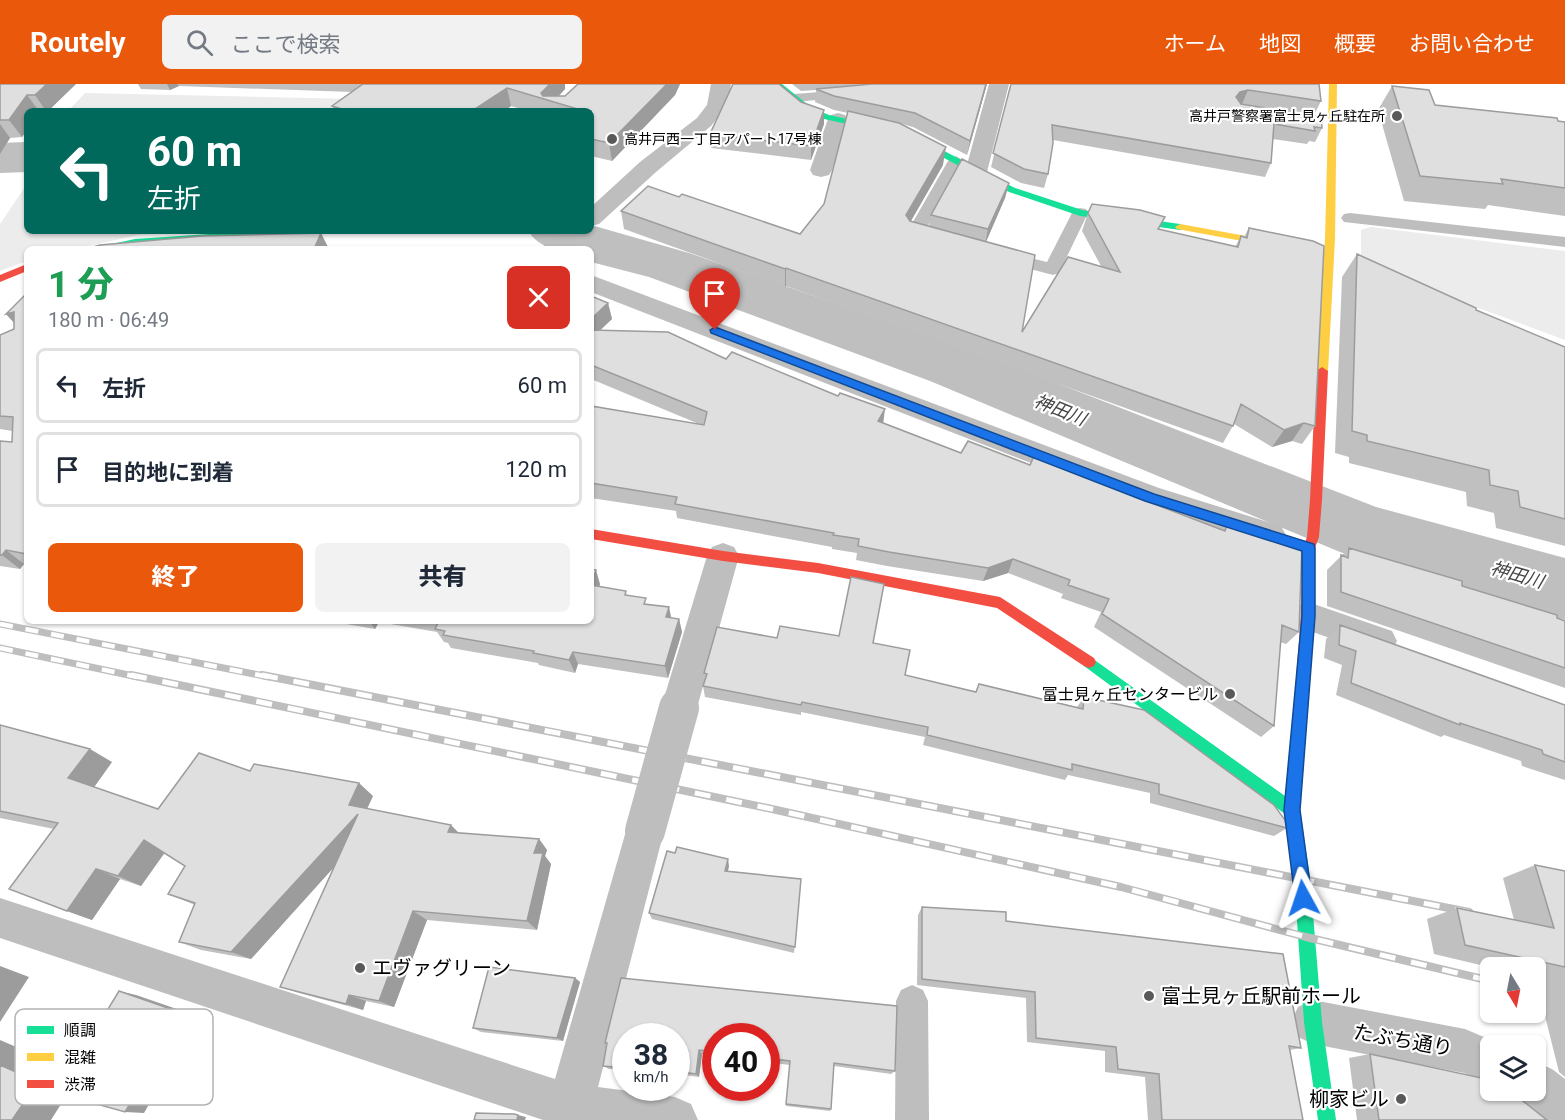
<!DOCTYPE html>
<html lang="ja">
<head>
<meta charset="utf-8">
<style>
  :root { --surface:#fff; --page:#f2f2f3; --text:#1f2937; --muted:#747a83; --line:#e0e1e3; --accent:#ea580c }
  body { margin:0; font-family:Roboto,"Noto Sans JP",sans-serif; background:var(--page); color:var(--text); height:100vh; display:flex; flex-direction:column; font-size:22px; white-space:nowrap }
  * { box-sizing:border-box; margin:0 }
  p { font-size:20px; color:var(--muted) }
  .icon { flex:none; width:33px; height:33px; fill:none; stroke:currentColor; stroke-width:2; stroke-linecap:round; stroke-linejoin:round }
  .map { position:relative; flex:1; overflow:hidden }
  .panel { position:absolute; left:24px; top:162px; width:570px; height:378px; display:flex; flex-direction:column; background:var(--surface); border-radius:9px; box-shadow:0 2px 4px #0004 }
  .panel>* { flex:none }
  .guide { position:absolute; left:24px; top:24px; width:570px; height:126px; border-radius:9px; box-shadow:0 2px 4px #0004; background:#00695c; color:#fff; overflow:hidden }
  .needle { width:39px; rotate:170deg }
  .controls { position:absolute; left:1480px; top:873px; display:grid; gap:12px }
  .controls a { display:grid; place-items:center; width:66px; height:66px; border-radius:9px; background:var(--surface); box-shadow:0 2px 4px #0004; font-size:30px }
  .speed { position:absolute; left:612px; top:939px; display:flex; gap:12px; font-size:30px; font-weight:700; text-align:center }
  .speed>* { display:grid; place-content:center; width:78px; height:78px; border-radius:50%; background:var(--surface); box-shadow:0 2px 4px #0004; line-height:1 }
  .speed small { font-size:15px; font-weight:400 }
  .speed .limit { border:9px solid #d22; background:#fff; color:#111 }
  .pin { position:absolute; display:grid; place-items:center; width:51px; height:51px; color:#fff; margin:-62px -26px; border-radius:50% 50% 50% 0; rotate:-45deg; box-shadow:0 0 6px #0007 }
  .pin .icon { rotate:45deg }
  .me { position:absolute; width:66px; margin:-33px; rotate:355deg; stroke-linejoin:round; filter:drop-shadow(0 0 4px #0008) }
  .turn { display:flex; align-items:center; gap:21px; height:126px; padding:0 24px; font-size:27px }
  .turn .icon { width:78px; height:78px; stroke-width:2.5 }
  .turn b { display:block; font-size:42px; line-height:51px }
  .round { display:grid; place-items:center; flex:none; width:63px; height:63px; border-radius:9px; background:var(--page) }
  .headline { display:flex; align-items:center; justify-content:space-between; height:102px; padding:0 24px }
  h1 { font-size:36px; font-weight:800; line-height:45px; color:#1e9e55 }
  .primary-button { display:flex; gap:12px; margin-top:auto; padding:12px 24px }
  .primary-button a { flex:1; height:69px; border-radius:9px; background:var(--accent); color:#fff; font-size:24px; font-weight:800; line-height:69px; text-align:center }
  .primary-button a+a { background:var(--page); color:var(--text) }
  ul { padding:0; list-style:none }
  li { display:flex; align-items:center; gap:18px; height:75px; margin:0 12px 9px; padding:0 12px; border:3px solid var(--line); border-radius:9px }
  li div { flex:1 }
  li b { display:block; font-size:22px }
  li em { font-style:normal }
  header { display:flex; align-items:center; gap:36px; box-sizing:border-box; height:84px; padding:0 30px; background:var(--accent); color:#fff }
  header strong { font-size:28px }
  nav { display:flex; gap:33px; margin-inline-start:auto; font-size:21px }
  .search { width:420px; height:54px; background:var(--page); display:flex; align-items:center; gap:15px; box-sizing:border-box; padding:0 21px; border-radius:9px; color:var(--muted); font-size:22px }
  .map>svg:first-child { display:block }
  .green { fill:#ececec }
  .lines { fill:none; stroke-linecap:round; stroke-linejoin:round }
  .river { fill:#bfbfbf; fill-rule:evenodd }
  .lane { fill:#bebebe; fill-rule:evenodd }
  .street { fill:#bebebe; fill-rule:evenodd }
  .fast { fill:#16e098; fill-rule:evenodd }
  .slow { fill:#ffcf43; fill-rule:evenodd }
  .jam { fill:#f24e42; fill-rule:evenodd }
  .rail-far1-casing { stroke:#bebebe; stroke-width:7 }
  .rail-casing { stroke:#bebebe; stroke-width:8 }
  .rail-far1 { stroke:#fff; stroke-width:4.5; stroke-dasharray:13; stroke-linecap:butt }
  .rail { stroke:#fff; stroke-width:5; stroke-dasharray:16; stroke-linecap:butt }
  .street-bridge { stroke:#bebebe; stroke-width:40 }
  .wall { fill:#c0c0c0 }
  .shaded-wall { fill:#9c9c9c }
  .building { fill:#dfdfdf; stroke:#9c9c9c; stroke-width:1.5 }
  .route { fill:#1a73e8; stroke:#114b97; stroke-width:1.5 }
  .poi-dot { fill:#595959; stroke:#fff; stroke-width:2 }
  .labels { text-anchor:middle; stroke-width:4.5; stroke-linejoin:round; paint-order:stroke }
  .far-poi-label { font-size:14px; fill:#000; stroke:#fff; text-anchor:end }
  .poi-label { font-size:16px; fill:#000; stroke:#fff; text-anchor:end }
  .water-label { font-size:18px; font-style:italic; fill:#444; stroke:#fff }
  .near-poi-label { font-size:20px; fill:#000; stroke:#fff; text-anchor:start }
  .near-street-label { font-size:20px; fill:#000; stroke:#fff }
  .key { fill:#fff; stroke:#b2b2b2; stroke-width:1.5 }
  .key-label { font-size:16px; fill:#000 }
</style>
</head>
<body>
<header>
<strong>Routely</strong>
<div class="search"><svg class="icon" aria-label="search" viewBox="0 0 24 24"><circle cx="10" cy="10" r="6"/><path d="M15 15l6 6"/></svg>ここで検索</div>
<nav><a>ホーム</a><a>地図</a><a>概要</a><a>お問い合わせ</a></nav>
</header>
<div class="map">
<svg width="1565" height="1036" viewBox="0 0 1565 1036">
  <rect width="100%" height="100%" fill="#fff"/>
  <!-- green -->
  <path class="green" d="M85 9 355 15 343 27H68Z
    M27 100V147H197L138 151 75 165H27V177L0 187V140Z
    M1371 143 1565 167V256L1454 215 1361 176V146Z"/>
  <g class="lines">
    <!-- river -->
    <path class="river" d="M27 58V88L0 89V59Z
      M591 141 689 169 974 267 1376 423 1565 474V536L1340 468 930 297 649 193 591 178V165C566 165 544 170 528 147H591Z"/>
    <!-- lane -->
    <path class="lane" d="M846 6 853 10 851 13 794 18 787 14 794 10Z
      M956 72 964 77 925 147 942 151 945 155 942 159 936 160 909 154 906 150 948 77Z
      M1080 124 1086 125 1088 129 1059 189 1053 191 996 176 993 172 996 168 1002 167 1047 178 1072 129 1074 125Z
      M1350 129 1565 153V163L1344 138 1341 134 1344 130Z
      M912 901 923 906 928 917 929 1036H895L896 917 901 906Z"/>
    <!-- street -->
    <path class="street" d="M711 0H731L727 22 711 42 656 88 599 140 591 142V123L640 78 697 34 707 21Z
      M989 0H1009L987 88 984 93 976 95 968 93 965 88Z
      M838 29 845 31 848 35 832 86 829 91 821 93 813 91 810 86 828 35 831 31Z
      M560 147H587L567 165H540Z
      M591 191 1159 404 1281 442 1286 451 1281 460 1270 463 1139 421 591 208Z
      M723 459 734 463 739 472 697 624 692 635 679 640 666 635 661 624 707 472 712 463Z
      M1308 518 1392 547 1397 557 1392 567 1380 572 1296 542 1291 532 1296 522Z
      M645 728 659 734 664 747 598 1003 675 1013 691 1020 698 1036H543L0 854V814L555 995 626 747 631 734Z
      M1313 916 1465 945 1505 962H1491V1000L1464 989 1313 960 1298 953 1291 938 1298 923Z
      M1536 978 1552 985 1565 995V1036H1545L1520 1017 1516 1006H1536Z"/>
    <!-- fast -->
    <path class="fast" d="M773 0H782L812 24 829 31 908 48 1015 104 1082 126 1180 140 1185 143 1180 146 1080 132 1009 108 902 52 824 35 806 28Z
      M254 147H302L297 150 96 165 98 163 135 155Z
      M1089 572 1285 712 1294 619 1296 614 1301 612 1306 614 1308 619 1300 726 1310 794 1322 938 1336 1036H1318L1304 938 1294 794 1285 730 1084 582 1082 578 1084 574Z"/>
    <!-- slow -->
    <path class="slow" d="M1329 0H1337L1335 155 1328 287 1322 291 1316 287 1325 155Z
      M1180 140 1285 159 1290 162 1285 165 1177 145 1175 143Z"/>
    <!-- jam -->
    <path class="jam" d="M27 180V187L0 198V191Z
      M1322 283 1328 287 1322 416 1319 453 1315 464V532L1308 619 1306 624 1301 626 1296 624 1294 619 1301 532 1303 464 1307 453 1310 416 1316 287Z
      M591 445 723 467 818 479 1000 513 1094 574 1096 578 1094 582 1089 584 1084 582 997 524 818 489 723 477 591 455Z"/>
    <!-- rail-far1 casing -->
    <g class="rail-far1-casing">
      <path id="rail-far1" d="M0 540 269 593
        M0 564 138 593"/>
    </g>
    <!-- rail casing -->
    <g class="rail-casing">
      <path id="rail" d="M131 591 772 725 1121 803 1306 853 1491 897
        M262 591 1469 828
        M1536 907 1565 913"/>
    </g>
    <!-- rail-far1 -->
    <use href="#rail-far1" class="rail-far1"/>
    <!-- rail -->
    <use href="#rail" class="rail"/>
    <!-- street-bridge -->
    <path class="street-bridge" d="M645 747 679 624"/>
  </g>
  <!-- wall -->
  <path class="wall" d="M0 0H76L48 27H27V46L22 53 10 54 0 70Z
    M138 0H565V5L559 12H565L578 0H680L675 11 612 77 591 72V27H528L511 22 504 27H334L332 22 352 8 179 2 170 6 141 5Z
    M792 0H987L967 71 913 43 902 40 943 81 911 137 929 142 931 131 1009 99 1005 114 986 158 1022 248 1101 182 1082 147 1088 129 1235 163 1241 152 1244 153 1249 144 1315 342 1302 360 1292 357 1272 363 1234 340 1223 359 786 202 785 203 624 145 621 127 679 113 800 150 824 120 848 29 834 26 815 18 816 6 801 7Z
    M1011 0H1319L1321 17 1314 31 1242 20H1240L1322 44 1315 58 1309 57 1307 60 1273 55 1271 79 1265 93 1053 56 1048 90 1044 104 1021 99 991 83Z
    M1392 2 1435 21 1565 38V132L1488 121 1485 125 1404 117 1378 26Z
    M801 18 824 26V40L811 76 711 64 710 50Z
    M1357 170 1476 226 1565 263V462L1496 444 1494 429 1467 422 1466 408 1349 379V373L1335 369 1342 193Z
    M27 209V481L24 480 20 485 0 482V357L12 358V347L0 345V251L14 245V239L6 230Z
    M591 212 608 219 612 235 600 246 726 275 883 339 961 369 1030 381 1133 412 1222 446 1229 435 1299 548 1286 560 1280 558 1274 642 1261 653 1094 543 1101 528 1061 514 1063 510 1008 489 983 497 887 482 856 476 857 469 832 465V463L677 434 676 427 591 414V322L699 340 591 295Z
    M1349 464 1565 537V604L1327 522V486Z
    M591 485 600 500 599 503 628 511 648 521 671 534 679 535 682 548 668 594 578 580 575 589 539 581 538 579 451 564 448 559 444 558 437 548 379 538 375 545 329 537H591Z
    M1340 541 1565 621V696L1522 682 1521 677 1444 651 1441 653 1336 611 1342 581 1324 574 1326 555Z
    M777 554 873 559 905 591 976 608 979 600 1077 623 1084 613 1287 744 1274 752 1150 719V709L1068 691 1065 696 923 661 925 653 801 628V631L705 613 703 602 705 597 704 589Z
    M0 641 112 678 94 703 158 725 250 687 373 712 367 725 459 749 539 755 547 766 545 772 551 780 537 846 427 836 394 923 366 917 363 926 299 909 280 903 333 784 251 875 201 866 179 858 195 821 168 810 185 782 164 769 141 802 120 795 92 836 67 827 54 745 0 734Z
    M1535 781 1565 787V993L1559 988 1536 896V884H1493L1434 870 1427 835 1457 824 1514 836 1503 794Z
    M729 782 728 787 801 795 794 869 652 835 649 829Z
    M922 823 1006 837 1301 964 1290 966 1303 1036H1148L1145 993 1105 988V967L1027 958 1026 914 917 901 918 831Z
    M575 894 580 898 563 957 481 948 473 944Z
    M621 894 895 987 891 990 834 982 831 1025 830 1027 786 1022 790 981 766 978V952H716V972L702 970 699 993 676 990V952H626V986L609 985 603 982 607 960 605 959Z
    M1370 970 1547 1036H1357L1349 974Z"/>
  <!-- shaded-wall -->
  <path class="shaded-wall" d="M47 0H76L48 27H46L35 11Z
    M167 0H177L179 2 170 6Z
    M550 0H565V5L553 18 542 15 541 9Z
    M667 0H680L675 11 612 77 609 59Z
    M986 0H987L967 71 970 57Z
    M507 4 511 22 504 27H472Z
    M1248 6 1242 20 1234 22 1236 13 1240 8Z
    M27 11 39 27H27V46L22 53 9 36Z
    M824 26V40L811 76V62Z
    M0 40 10 54 0 70Z
    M946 63 943 81 904 149 906 131Z
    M1009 99 1005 114 985 160 988 145Z
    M321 149 329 165H314Z
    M786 184V202L785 203V185Z
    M608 219 612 235 591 255V235Z
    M14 228 21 246 6 230Z
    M885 325 883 341 878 337Z
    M1304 339 1292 357 1272 363 1284 346Z
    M6 466 24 480 20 485 2 471Z
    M1013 475 1008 489 983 497 988 484Z
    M596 486 600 500 595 515 591 500Z
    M669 523 672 537 666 533Z
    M679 535 682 548 668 594 665 582Z
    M369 537H379V538L375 545Z
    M573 568 578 580 575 589 569 576Z
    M90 665 112 678 92 706 68 694Z
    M359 699 373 712 363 733 349 721Z
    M358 730 372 741 251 875 231 868Z
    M451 741 462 752 448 748Z
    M539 755 547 766 545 772 551 780 537 846 527 837 534 769Z
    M144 756 166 767 141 802 118 792Z
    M728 775 729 782 726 794 725 787Z
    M96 785 120 795 92 836 67 827Z
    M413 827 427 836 394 923 379 917Z
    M0 882 29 893 0 938Z
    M575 894 580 898 563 957 557 954Z
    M119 907 136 911 200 933 144 1029 125 1028Z
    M349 911 366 917 363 926 346 920Z
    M0 956 28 968 21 979 73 1001 51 1036H12L0 981Z
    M699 966 702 970 699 993 696 990Z
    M514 1030 526 1033 525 1036H517Z"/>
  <!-- building -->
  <path class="building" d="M0 0H47L35 11H27L9 36H0Z
    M363 0H550L541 9 543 12H565L578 0H667L609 59 591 55V27H581V26L507 4 472 27H348L332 22Z
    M733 0H779L801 18 824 26 811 62 710 50Z
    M872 0H986L970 57 915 29 834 12 816 5Z
    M1011 0H1319L1321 17 1248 6 1240 8 1236 13 1241 20 1321 33 1322 44 1314 43 1315 47 1274 40 1271 79 1052 41 1053 59 1048 90 1024 85 993 69Z
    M1392 2 1429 6 1435 21 1557 34 1558 37 1565 38V104L1501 95 1503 100 1420 92Z
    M848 27 899 39 946 63 906 131 910 137 1035 171 1022 248 1068 173 1120 188 1088 129 1092 120 1140 126 1165 133 1158 145 1238 163 1241 152 1247 154 1249 144 1313 157 1324 162 1315 342 1304 339 1284 346 1241 320 1233 342 786 184 785 185 621 127 648 102 679 113 682 110 800 150 824 120Z
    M962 75 1009 99 988 145 931 131Z
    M321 149 314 165H86L100 161 202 152Z
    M1357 170 1476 224V226L1565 263V435L1520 423 1518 407 1490 401 1489 386 1367 357V351L1352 347Z
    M27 209V470L6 466 2 471H0V357L12 358 13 333 0 332V251L14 245V228L6 230Z
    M591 212 608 219 591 235Z
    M591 246 668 248 726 275 732 268 838 312 840 309 885 325 878 337 961 369 968 357 1030 381 1035 370 1135 407 1133 412 1225 447 1229 435 1302 459 1299 548 1282 541 1274 642 1102 530 1109 515 1068 501 1070 496 1013 475 988 484 889 468 858 462 859 455 833 451 834 449 675 420 677 413 591 399V322L704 341 707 328 591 281Z
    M1349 464 1462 497V502L1557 531V534L1565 537V584L1341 508V471L1348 474Z
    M591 485 596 486 591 500Z
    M851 493 884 500 873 559 910 566 905 591 976 608 979 600 1083 625 1084 613 1144 626 1274 721 1285 736 1287 744 1159 710V700L1072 680V686L927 651 928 643 802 618 801 621 703 602 707 590 704 589 717 543 777 554 780 542 839 552Z
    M591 501 626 507 625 511 646 514 644 520 669 523 666 533 679 535 665 582 573 568 569 576 533 569 534 567 443 551 445 547 435 545 439 537H438H591Z
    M1340 541 1565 621V678L1543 670 1542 666 1460 639V641L1351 599 1356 567 1339 561Z
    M0 641 90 665 68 694 158 725 199 669 250 687 254 680 359 699 349 721 451 741 448 748 539 755 534 769H543L527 837 413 827 379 917 349 911 346 920 280 903 358 730 231 868 179 858 195 819 168 810 185 782 144 756 118 792 96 785 67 827 9 805 58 739 0 727Z
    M677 763 728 775 725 787 801 795 795 863 649 829 667 767 675 769Z
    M1535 781 1565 787V883L1465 861 1457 824 1554 844Z
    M922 823 1006 828V837L1283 870 1301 964 1289 962 1303 1036H1162L1159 990 1118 985 1116 963 1036 954 1035 908 922 895Z
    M489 883 575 894 557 954 473 944Z
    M621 894 897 922 895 987 834 979 831 1025 786 1020 790 977 766 974V952H716V968L699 966 696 990 676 987V952H626V984L603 982 607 959H605Z
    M119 907 185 930 125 1028 57 1009Z
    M1370 970 1491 996V1006H1509L1547 1036H1379Z
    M0 981 38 998 12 1036H0Z
    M476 1029 514 1030 518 1031 517 1036H474Z"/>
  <!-- route -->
  <path class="route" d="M715 243 1154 410 1314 460 1315 464V532L1300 726 1312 814 1309 820 1303 822 1297 820 1295 814 1284 726 1302 532V467L1145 417 711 249 710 246Z"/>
  <!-- markers -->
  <g class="poi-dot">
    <circle cx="1397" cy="32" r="6"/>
    <circle cx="612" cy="55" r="6"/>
    <circle cx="1230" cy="610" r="6"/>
    <circle cx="360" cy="884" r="6"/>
    <circle cx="1149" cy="912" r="6"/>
    <circle cx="1401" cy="1015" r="6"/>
  </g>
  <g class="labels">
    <!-- far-poi labels -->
    <g class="far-poi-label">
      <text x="1385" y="37">高井戸警察署富士見ヶ丘駐在所</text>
      <text x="624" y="60" text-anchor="start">高井戸西一丁目アパート17号棟</text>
    </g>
    <!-- poi labels -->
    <g class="poi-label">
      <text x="1218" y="616">富士見ヶ丘センタービル</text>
    </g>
    <!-- water labels -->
    <g class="water-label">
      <text transform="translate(1060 326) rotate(22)" y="6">神田川</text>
      <text transform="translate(1517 491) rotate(16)" y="6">神田川</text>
    </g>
    <!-- near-poi labels -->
    <g class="near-poi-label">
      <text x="372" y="891">エヴァグリーン</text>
      <text x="1161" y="919">富士見ヶ丘駅前ホール</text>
      <text x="1389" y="1022" text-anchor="end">柳家ビル</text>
    </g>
    <!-- near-street labels -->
    <g class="near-street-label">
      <text transform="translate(1403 956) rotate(10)" y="7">たぶち通り</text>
    </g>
  </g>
  <!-- legend -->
  <rect x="15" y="925" width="198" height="96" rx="9" class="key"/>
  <rect x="27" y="942" width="27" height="8" fill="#16e098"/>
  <rect x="27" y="969" width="27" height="8" fill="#ffcf43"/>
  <rect x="27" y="996" width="27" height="8" fill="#f24e42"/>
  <g class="key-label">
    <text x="64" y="952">順調</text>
    <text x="64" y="979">混雑</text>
    <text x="64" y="1006">渋滞</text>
  </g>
</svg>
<div class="controls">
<a><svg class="needle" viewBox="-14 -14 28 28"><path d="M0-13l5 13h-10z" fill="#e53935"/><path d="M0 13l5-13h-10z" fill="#747a83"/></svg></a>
<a><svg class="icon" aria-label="layers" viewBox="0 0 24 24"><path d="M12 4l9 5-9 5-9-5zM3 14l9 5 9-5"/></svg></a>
</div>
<div class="speed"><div>38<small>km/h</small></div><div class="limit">40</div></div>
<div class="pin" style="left:715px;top:246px;background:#d93025"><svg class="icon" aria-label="arrive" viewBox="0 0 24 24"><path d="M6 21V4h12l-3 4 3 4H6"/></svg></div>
<svg class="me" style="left:1303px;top:814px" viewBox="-20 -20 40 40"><path d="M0-17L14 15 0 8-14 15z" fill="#1a73e8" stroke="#fff" stroke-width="4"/></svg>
<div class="guide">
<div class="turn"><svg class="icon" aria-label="left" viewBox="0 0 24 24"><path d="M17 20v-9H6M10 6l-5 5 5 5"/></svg><div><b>60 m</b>左折</div></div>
</div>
<section class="panel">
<div class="headline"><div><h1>1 分</h1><p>180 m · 06:49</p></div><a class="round" style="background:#d93025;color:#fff"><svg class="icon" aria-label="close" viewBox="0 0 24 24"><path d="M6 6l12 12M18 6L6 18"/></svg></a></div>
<ul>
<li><svg class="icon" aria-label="left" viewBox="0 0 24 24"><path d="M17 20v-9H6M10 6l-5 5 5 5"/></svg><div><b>左折</b></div><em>60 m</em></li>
<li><svg class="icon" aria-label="arrive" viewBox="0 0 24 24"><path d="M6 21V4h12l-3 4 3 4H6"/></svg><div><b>目的地に到着</b></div><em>120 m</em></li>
</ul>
<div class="primary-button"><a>終了</a><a>共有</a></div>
</section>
</div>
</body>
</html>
